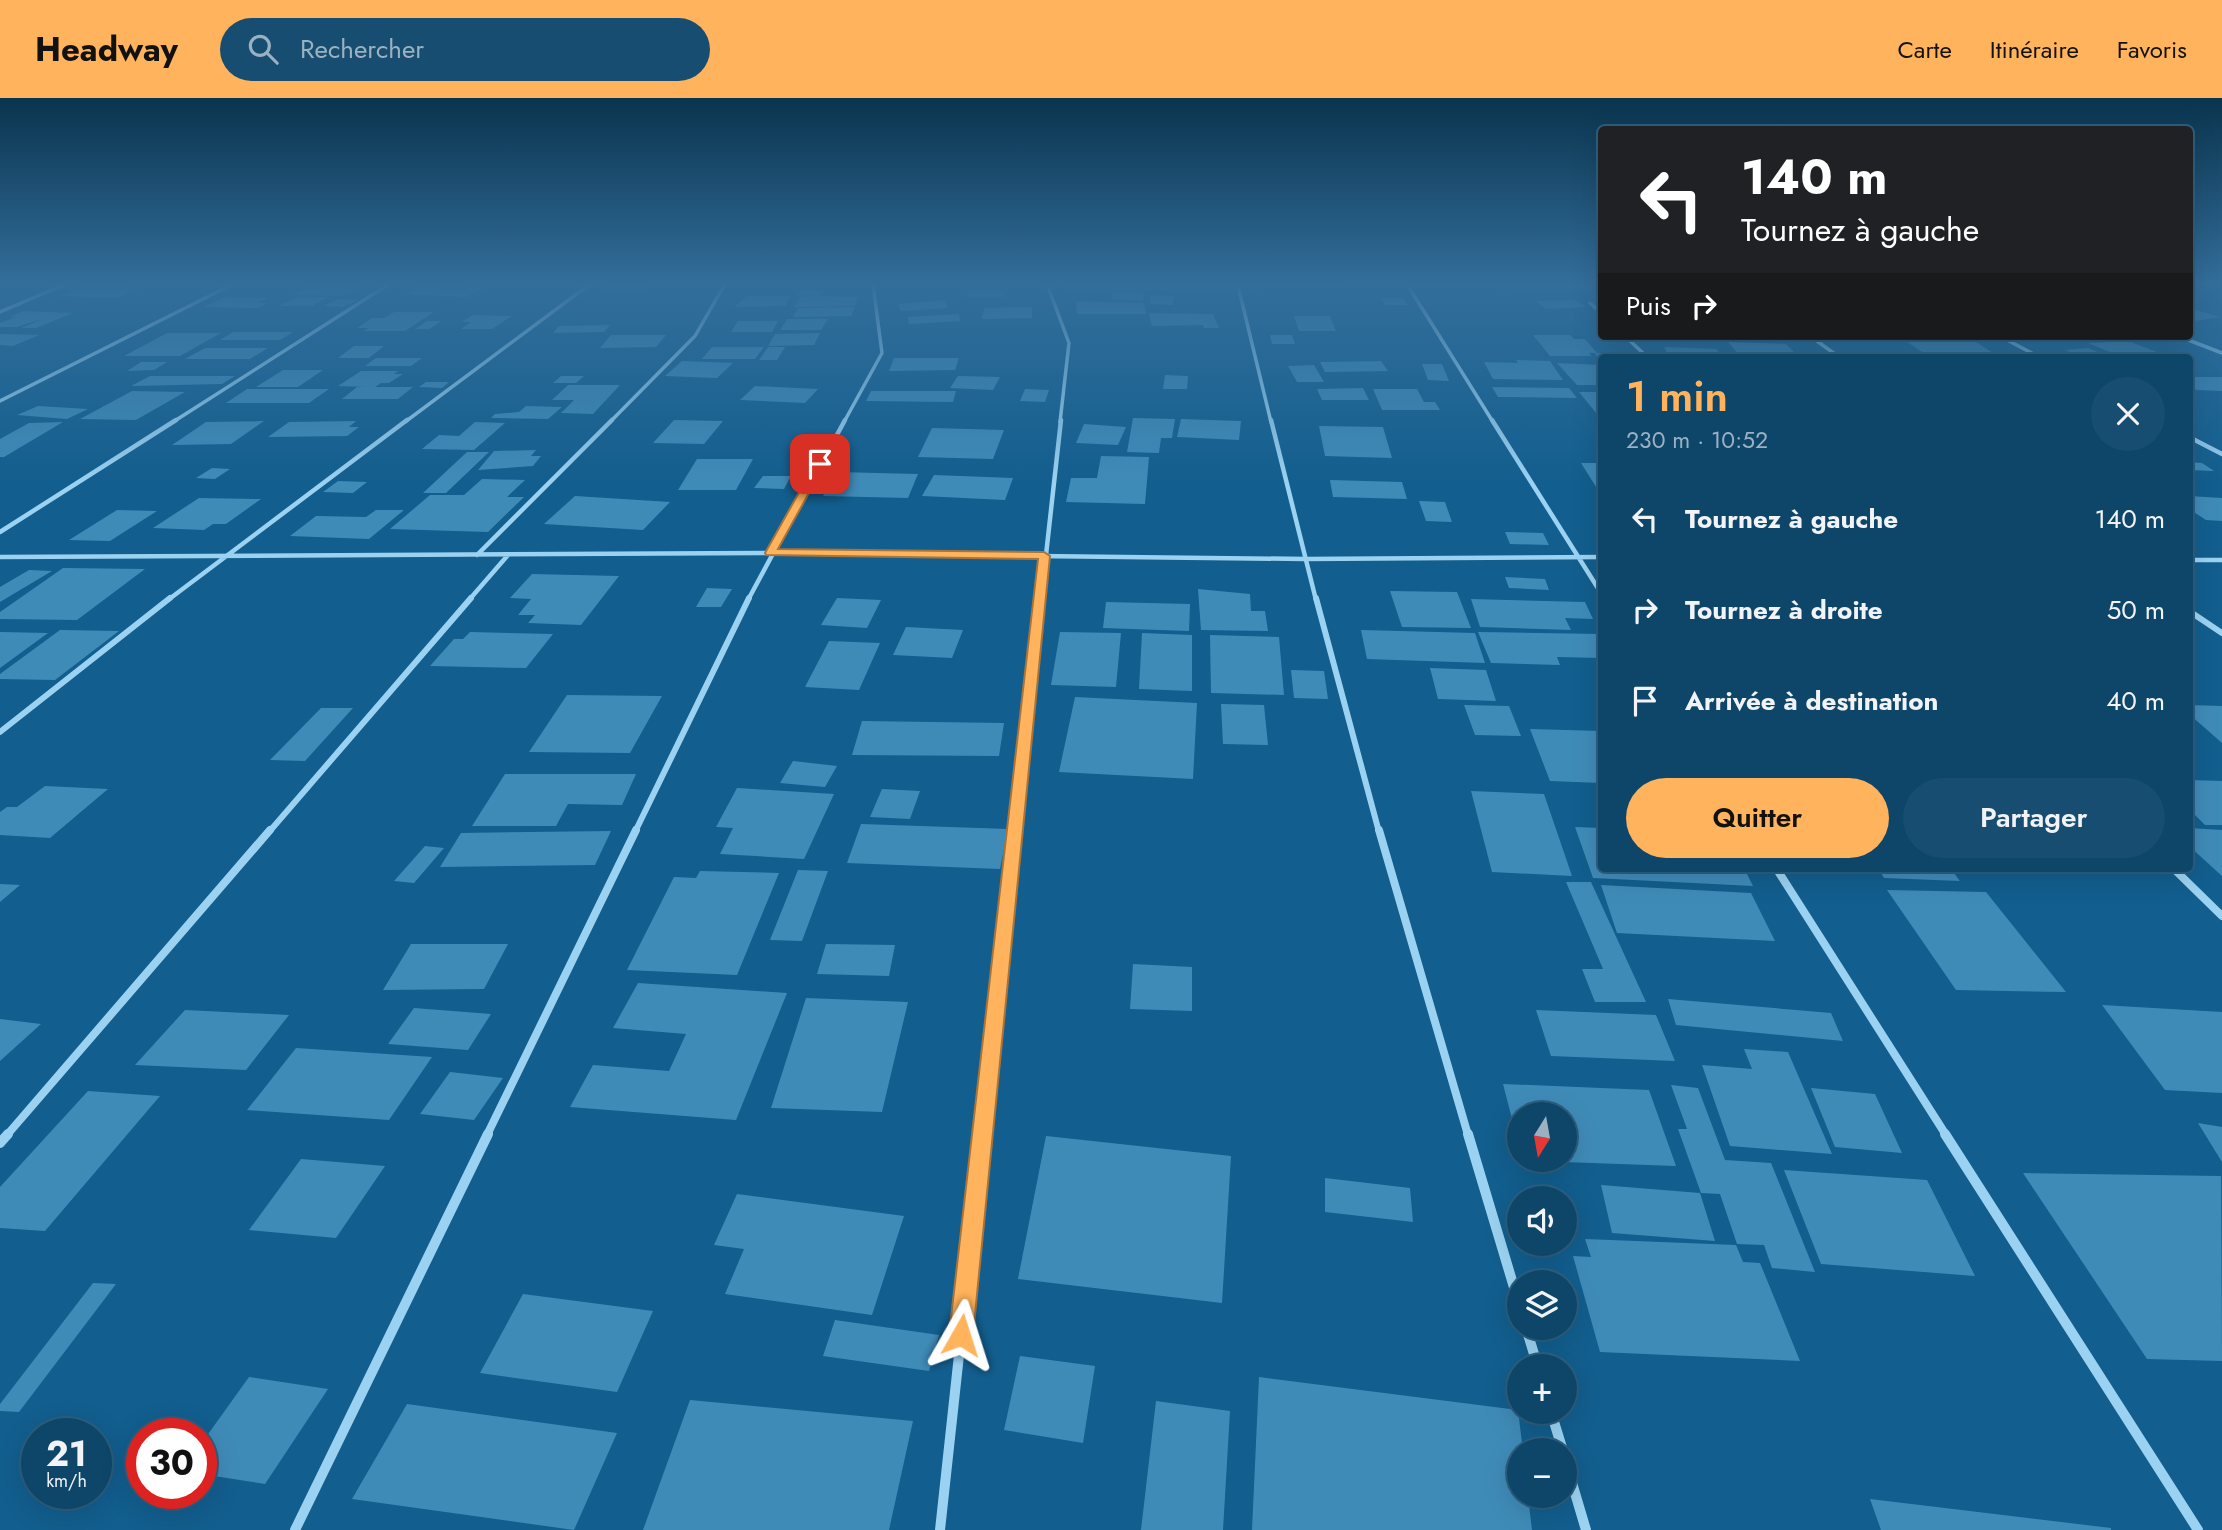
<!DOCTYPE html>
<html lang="fr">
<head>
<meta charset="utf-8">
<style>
  :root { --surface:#0e466a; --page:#174d70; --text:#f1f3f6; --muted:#9bb1c1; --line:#2e5e7e; --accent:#ffb35c }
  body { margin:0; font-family:Jost,sans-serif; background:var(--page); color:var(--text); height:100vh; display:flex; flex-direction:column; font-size:26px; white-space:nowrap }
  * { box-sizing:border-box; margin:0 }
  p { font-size:23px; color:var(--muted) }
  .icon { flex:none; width:38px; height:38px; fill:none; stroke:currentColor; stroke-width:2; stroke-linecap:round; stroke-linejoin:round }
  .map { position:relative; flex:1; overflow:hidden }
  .details { position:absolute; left:1598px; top:256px; width:595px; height:518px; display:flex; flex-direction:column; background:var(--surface); border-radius:7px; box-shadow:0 7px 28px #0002,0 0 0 2px var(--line) }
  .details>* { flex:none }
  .banner { position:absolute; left:1598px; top:28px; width:595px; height:214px; border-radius:7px; box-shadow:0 7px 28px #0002,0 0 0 2px var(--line); background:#202124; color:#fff; overflow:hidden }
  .needle { width:46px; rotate:191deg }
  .fabs { position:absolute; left:1507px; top:1004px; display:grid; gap:14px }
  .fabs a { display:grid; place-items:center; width:70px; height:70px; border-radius:50%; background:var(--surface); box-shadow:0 7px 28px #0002,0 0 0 2px var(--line); font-size:35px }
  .speed { position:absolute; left:21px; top:1320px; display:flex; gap:14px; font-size:35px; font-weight:700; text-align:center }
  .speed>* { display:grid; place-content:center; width:91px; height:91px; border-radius:50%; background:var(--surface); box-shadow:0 7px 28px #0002,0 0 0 2px var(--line); line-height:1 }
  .speed small { font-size:18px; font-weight:400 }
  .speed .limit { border:10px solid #d22; background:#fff; color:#111 }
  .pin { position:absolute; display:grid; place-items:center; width:60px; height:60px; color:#fff; margin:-30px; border-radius:14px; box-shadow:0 4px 10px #0006 }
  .me { position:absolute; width:77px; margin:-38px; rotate:6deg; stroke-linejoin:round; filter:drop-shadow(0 0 5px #0008) }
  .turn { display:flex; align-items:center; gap:24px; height:147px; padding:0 28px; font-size:32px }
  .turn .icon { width:91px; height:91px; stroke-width:2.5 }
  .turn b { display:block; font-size:49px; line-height:60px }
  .then { display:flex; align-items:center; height:66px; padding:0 28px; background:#0003; gap:14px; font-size:26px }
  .round { display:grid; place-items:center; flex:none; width:74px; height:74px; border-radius:37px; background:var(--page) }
  .overview { display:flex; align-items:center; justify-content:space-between; height:119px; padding:0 28px }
  h1 { font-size:42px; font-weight:600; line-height:52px; color:var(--accent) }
  .primary-button { display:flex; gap:14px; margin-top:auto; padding:14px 28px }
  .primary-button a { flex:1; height:80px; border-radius:42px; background:var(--accent); color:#111; font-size:28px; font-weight:600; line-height:80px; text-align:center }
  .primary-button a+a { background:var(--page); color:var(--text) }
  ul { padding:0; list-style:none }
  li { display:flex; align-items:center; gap:21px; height:91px; padding:0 28px }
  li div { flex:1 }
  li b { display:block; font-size:26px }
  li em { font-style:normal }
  header { display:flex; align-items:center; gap:42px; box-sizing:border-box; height:98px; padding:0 35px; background:var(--accent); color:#111 }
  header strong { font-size:33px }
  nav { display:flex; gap:38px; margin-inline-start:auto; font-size:24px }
  .search { width:490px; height:63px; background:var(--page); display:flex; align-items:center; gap:18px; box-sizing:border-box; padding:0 24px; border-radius:38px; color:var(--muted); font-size:26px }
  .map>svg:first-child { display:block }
  .green { fill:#2179ab }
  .building { fill:#3f8bb8 }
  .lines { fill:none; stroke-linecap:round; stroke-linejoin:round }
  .minor-far4 { stroke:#9cd2f1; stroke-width:3.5 }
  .minor-far3 { stroke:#9cd2f1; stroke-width:4.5 }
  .minor-far2 { stroke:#9cd2f1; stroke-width:6 }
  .minor-far1 { stroke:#9cd2f1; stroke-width:8 }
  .minor { stroke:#9cd2f1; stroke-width:10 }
  .route { fill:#ffb35c; stroke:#a6743c; stroke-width:2 }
</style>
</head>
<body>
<header>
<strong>Headway</strong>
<div class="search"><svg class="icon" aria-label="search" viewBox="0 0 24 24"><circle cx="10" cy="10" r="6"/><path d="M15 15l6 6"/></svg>Rechercher</div>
<nav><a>Carte</a><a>Itinéraire</a><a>Favoris</a></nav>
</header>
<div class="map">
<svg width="2222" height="1432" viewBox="0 0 2222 1432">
  <rect width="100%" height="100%" fill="#125e8e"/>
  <!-- green -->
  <path class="green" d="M1062 186H1601V192L1376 188 1065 194Z"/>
  <!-- building -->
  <path class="building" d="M609 186H651L646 192H603Z
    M424 187 485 190 466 199 404 196Z
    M85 188H128L124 190H140L116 200 61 198Z
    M309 188 363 189 341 198 292 197Z
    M802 191 825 193 819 198 858 199 855 208 794 209 799 199 810 198 795 197Z
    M968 191H1004L1003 199H967Z
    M1112 194 1144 195 1143 203 1111 201Z
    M1150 197 1173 198V207L1150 206Z
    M748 198H791L785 208 734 209Z
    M224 199 268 200 258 205H267L258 210 204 209Z
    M296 199H328L312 208H279Z
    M1380 200H1403L1408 207H1385Z
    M338 201 358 202 343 209 324 208Z
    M945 202 948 210 901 213 898 206Z
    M1575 202 1586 209 1546 211 1535 203Z
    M1076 203 1144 205 1146 216H1077Z
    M855 209 851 218 793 219 798 210Z
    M1032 209V220L982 221 984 210Z
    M2189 210 2220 219 2189 224Z
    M24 213 73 215 36 230H21L45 220 17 229H0V225L16 219H9Z
    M394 214H434L405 233H363L369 230H357L372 220H384Z
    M1149 215 1213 216 1219 230H1204L1203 227 1152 228Z
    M959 216 960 223 909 226 908 219Z
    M473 217 512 218 492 231H461L471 224H462Z
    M1294 218H1330L1336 233H1299Z
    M787 221H828L821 232H780Z
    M427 223H441L430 231H415Z
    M738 223H778L772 234H731Z
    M610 227 604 234 553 235 559 228Z
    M233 234H293L280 242H220Z
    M167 235H221L180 258H124Z
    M820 235 814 247 768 248 775 236Z
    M0 236 39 237 13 248 0 247Z
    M611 237H666L656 249 600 250Z
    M1270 237H1292L1295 246H1272Z
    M1533 237H1570L1574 241H1585L1597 255H1589L1592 258H1550Z
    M1904 242H1973L1993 255H1985L1990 258 1927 257Z
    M2128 243 2170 259H2122L2088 245Z
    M1728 244 1786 246 1799 259H1741Z
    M354 248H384L369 260H338Z
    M712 249H764L755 261H702Z
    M768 249H785L777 262H759Z
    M1664 249 1716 251 1722 259 1669 258Z
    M205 250H268L250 261H185Z
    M2088 250 2110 259H2083L2065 252Z
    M1595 255 1632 257 1631 259 1598 260Z
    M1882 255 1921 256 1926 259H1887Z
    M376 260H422L411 268H365Z
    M894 260H959L955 272 889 273Z
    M1516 262 1550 263 1563 282 1493 281 1484 264 1518 265Z
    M682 263 733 265 717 280 665 278Z
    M1381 263 1388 273 1325 274 1320 264Z
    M141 264H167L154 272 127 273Z
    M1557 265 1601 267V287H1577Z
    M1422 266H1442L1449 283 1428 282Z
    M1314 267 1324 284H1297L1288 268Z
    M283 272H323L298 289H256Z
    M361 273H398L394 276H403L389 285H381L375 289H413L398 301H342L357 289H368L338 288Z
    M1165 277 1188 278 1187 291H1163Z
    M150 278H235L222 286 131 288Z
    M561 278H584L576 285H553Z
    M958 278 1000 279 993 292 950 290Z
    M2189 279H2222V293L2197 292 2189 288Z
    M426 284H449L442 290 419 289Z
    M568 287H620L593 316 561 315 574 302H552Z
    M755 288 818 291 805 305 740 302Z
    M1492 289 1569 290 1577 300 1498 299Z
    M1363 290 1369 302H1322L1317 291Z
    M247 291H329L309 305H226Z
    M1025 291 1049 292 1045 304 1020 303Z
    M1373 291H1417L1424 304H1435L1440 312H1382Z
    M132 293 185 294 136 322 80 321Z
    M871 293H956L953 304 866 303Z
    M1579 294H1601V316H1597Z
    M38 308 88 311 67 321 17 317Z
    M526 308 562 309 548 321 491 320 495 316 519 314Z
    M1133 320 1175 321 1172 340H1161L1159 355 1127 354Z
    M1181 321 1241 323 1239 342 1177 339Z
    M674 322 723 323 704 346 653 345Z
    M264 323 231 346 172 347 206 324Z
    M356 323 349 329H359L347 338 268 339 289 324Z
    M63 324 4 359H0V341L29 325Z
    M475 324 505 325 474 352 422 351 439 337 459 338Z
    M1084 326 1126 329 1118 347 1076 345Z
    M1319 328 1383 329 1392 360 1325 358Z
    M932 330 1004 332 993 361 918 359Z
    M536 352 531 358H541L533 368 478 372 494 353Z
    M467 354H489L446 395H423Z
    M1101 358 1149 359 1145 406 1066 404 1071 380H1097Z
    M697 361H753L736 392H678Z
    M2189 364 2202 365 2214 373 2189 372Z
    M1581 365H1601V392H1598Z
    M212 370 230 371 215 381 196 380Z
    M837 374 918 376 908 400 823 398Z
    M934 377 1013 380 1005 402 922 398Z
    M763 378H791L784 391 754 390Z
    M482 381 525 382 507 399H524L488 434 390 431 430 397H464Z
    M1330 382 1402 384 1407 401 1333 399Z
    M338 383 367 384 353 395 323 394Z
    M575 398 670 404 643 432 544 426Z
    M2189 398 2222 400V423L2206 422 2189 411Z
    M199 400 261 401 226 426H213L204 432 153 430Z
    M1419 403 1445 404 1452 424 1426 423Z
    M117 412 157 413 110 443 69 442Z
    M376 412H404L369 441 290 438 316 418 366 419Z
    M1505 434 1543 435 1549 447 1510 446Z
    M63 470 145 471 77 522 0 521V514Z
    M29 472 52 473 0 504V489Z
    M532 476 619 478 581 527 528 525 535 517H518L531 501 510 500Z
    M1505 479 1545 481 1549 492 1509 490Z
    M707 490 732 491 721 509H696Z
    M1198 491 1250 496 1251 513H1265L1268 533 1201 532Z
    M1390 493 1457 494 1471 530 1402 529Z
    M837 500 881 502 867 530 821 527Z
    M1471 501 1585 504 1593 521 1565 520 1571 532 1480 529Z
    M1106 504 1190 506 1189 533 1103 530Z
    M906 529 963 532 952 560 893 557Z
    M60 532 119 533 55 582 0 581V576Z
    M1361 532 1475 535 1485 565 1367 561Z
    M0 534 48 535 0 570Z
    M470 534 553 536 526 570 430 568 454 541H463Z
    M1060 534 1121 535 1116 589 1051 587Z
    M1478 534 1601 536V560L1557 559 1560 567 1491 565Z
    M1142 535 1192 537V593L1139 591Z
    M1210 537 1279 539 1284 597 1211 595Z
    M829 543 880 545 859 592 805 589Z
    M1430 570 1486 572 1496 603 1438 601Z
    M1291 572 1324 573 1328 601 1294 600Z
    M567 597 662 598 630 655 529 654Z
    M1075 599 1197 605 1193 681 1059 674Z
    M1221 606 1264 607 1268 647 1223 646Z
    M1464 607 1509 608 1521 638 1475 637Z
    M2189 607 2222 608V645L2189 616Z
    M321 610H353L305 663 270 662Z
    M862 623 1004 625 999 658 852 657Z
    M1530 631 1601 633V685L1550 683Z
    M793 663 837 668 825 689 780 685Z
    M505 676H636L622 707 568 706 556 728H472Z
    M2189 682 2222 683V727H2205L2189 711Z
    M45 688 108 691 50 740 0 737V714L7 709H17Z
    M737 690 834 696 804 761 720 756 733 730 716 729Z
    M882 691 920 693 910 721 870 719Z
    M1471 693 1544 696 1572 778 1492 774Z
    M861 726 1008 731 1000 771 847 765Z
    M1575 729 1601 730V770H1744L1753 788 1593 780Z
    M2189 730 2222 732V778L2189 748Z
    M611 733 595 767 440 769 461 735Z
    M425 748 444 750 414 785 394 783Z
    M1878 770H1950L1960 783 1884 780Z
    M798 772 828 773 802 843 770 842Z
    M700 773 779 775 737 877 627 872 674 779 696 780Z
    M1566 784H1591L1646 904H1595L1582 871H1603Z
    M0 786 20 787 0 804Z
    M1601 787 1751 795 1775 843 1617 835Z
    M1887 792 1986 794 2066 894 1956 892Z
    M411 846H508L484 891 383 892Z
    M826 846 895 847 889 878 817 876Z
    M1133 866 1192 869V913L1130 911Z
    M638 885 787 895 736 1022 570 1009 593 967 669 973 686 936 613 930Z
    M806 900 908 904 882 1014 771 1010Z
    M1668 901 1831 915 1843 943 1676 927Z
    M2102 907 2222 914V995L2165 992Z
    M414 910 491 916 468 952 388 946Z
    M185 912 289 917 246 972 135 967Z
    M1536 912 1656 917 1675 963 1551 958Z
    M0 921 41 926 0 963Z
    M296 950 432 959 389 1022 247 1012Z
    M1744 951 1788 954 1832 1056 1730 1048 1702 967 1752 971Z
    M450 974 503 980 474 1022 420 1016Z
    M1503 986 1649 992 1676 1068 1564 1064V1017H1519L1518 1044Z
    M1671 987 1698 990 1725 1062 1771 1065 1815 1174 1772 1170 1764 1147 1737 1146 1720 1096 1701 1095 1678 1031H1687Z
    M1811 990 1875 996 1902 1055 1835 1049Z
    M88 993 160 998 45 1133 0 1130V1089Z
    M2198 1025 2222 1029V1064Z
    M1046 1038 1231 1058 1222 1205 1018 1181Z
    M301 1061 385 1068 336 1140 249 1132Z
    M1784 1072 1927 1082 1975 1178 1821 1166Z
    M2023 1075 2221 1078 2222 1263 2147 1261Z
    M1325 1080 1410 1090 1413 1124 1325 1114Z
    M1601 1087 1700 1095 1715 1143 1612 1135Z
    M737 1096 904 1118 872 1217 725 1196 744 1151 714 1147Z
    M1585 1141 1736 1147 1743 1164 1760 1165 1800 1263 1600 1254 1573 1158 1591 1159Z
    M93 1185 116 1186 19 1314 0 1313V1306Z
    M523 1196 653 1213 617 1294 480 1275Z
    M835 1222 939 1237 929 1273 823 1258Z
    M1020 1258 1095 1268 1083 1345 1004 1332Z
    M249 1279 328 1291 265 1386 201 1376V1346Z
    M1259 1279 1518 1312 1523 1353H1519V1398H1528L1532 1432H1252Z
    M690 1302 913 1323 889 1432H643Z
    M1156 1303 1230 1313 1223 1432H1141Z
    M407 1306 617 1335 574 1432 352 1401Z
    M1870 1401 2111 1430V1432H1881Z"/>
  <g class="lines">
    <!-- minor-far4 -->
    <path class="minor-far4" d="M1047 186 1069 245 1060 324
      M1410 191 1493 324
      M1239 192 1271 324
      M1590 205 1601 215
      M0 214 66 186
      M1625 238 1647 259
      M1810 238 1839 259
      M2178 238 2222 255
      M2009 243 2039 259
      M0 303 233 186
      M173 324 389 186
      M405 324 590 186
      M610 324 695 238 725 186
      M844 324 882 255 873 186"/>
    <!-- minor-far3 -->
    <path class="minor-far3" d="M1271 322 1316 502
      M1492 322 1601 495
      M2189 339 2222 356
      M0 434 176 322
      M477 457 612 322
      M0 459 771 455 1305 461 1601 459
      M2189 462H2222
      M168 502 407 322
      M469 502 508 457
      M748 502 845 322
      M1041 502 1061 322"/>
    <!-- minor-far2 -->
    <path class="minor-far2" d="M1316 500 1379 734
      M2189 513 2222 535
      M0 634 170 500
      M269 734 471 500
      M635 734 749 500
      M1016 734 1041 500"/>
    <!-- minor-far1 -->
    <path class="minor-far1" d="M1379 732 1468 1037
      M1776 770 1946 1037
      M2173 770 2222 818
      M7 1037 270 732
      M487 1037 636 732
      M983 1037 1016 732"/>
    <!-- minor -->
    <path class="minor" d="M1468 1036 1519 1206
      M1945 1036 2198 1432
      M0 1045 8 1036
      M1526 1230 1538 1269
      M1551 1314 1563 1353
      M1564 1358 1586 1432
      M295 1432 488 1036
      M940 1432 983 1036"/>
  </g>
  <!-- sky -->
  <linearGradient id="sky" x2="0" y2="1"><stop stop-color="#0a344e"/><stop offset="0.48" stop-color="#336e9b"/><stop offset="1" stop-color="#336e9b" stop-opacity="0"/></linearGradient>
  <rect width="2222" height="387" fill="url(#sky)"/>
  <!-- route -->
  <path class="route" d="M820 363 825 366 778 451 1044 454 1050 458 973 1237 970 1245 961 1249 952 1245 949 1237 1038 461 766 457 765 455 815 366Z"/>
</svg>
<div class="fabs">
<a><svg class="needle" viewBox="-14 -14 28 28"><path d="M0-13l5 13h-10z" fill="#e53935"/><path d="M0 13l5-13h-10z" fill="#9bb1c1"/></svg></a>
<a><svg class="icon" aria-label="sound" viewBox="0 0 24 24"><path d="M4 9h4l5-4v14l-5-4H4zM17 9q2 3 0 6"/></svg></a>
<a><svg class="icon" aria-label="layers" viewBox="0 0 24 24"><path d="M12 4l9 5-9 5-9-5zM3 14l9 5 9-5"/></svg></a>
<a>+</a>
<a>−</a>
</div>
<div class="speed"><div>21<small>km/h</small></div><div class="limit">30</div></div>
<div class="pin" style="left:820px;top:366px;background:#d93025"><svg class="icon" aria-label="arrive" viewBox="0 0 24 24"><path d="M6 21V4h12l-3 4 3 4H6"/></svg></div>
<svg class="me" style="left:961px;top:1237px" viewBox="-20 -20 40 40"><path d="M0-17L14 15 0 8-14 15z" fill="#ffb35c" stroke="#fff" stroke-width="4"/></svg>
<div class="banner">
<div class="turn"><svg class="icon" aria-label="left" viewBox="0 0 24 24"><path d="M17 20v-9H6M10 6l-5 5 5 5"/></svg><div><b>140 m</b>Tournez à gauche</div></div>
<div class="then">Puis<svg class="icon" aria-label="right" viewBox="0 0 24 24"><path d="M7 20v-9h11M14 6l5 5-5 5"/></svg></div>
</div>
<section class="details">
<div class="overview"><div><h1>1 min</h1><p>230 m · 10:52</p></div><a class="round"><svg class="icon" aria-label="close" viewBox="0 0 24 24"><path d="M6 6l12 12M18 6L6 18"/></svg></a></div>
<ul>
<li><svg class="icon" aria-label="left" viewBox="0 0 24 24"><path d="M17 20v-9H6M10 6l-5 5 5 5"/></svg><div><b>Tournez à gauche</b></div><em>140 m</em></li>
<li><svg class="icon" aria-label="right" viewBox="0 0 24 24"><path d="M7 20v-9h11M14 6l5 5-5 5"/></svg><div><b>Tournez à droite</b></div><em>50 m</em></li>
<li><svg class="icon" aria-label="arrive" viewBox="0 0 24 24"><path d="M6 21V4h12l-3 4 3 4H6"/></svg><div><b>Arrivée à destination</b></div><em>40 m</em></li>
</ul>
<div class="primary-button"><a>Quitter</a><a>Partager</a></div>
</section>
</div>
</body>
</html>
